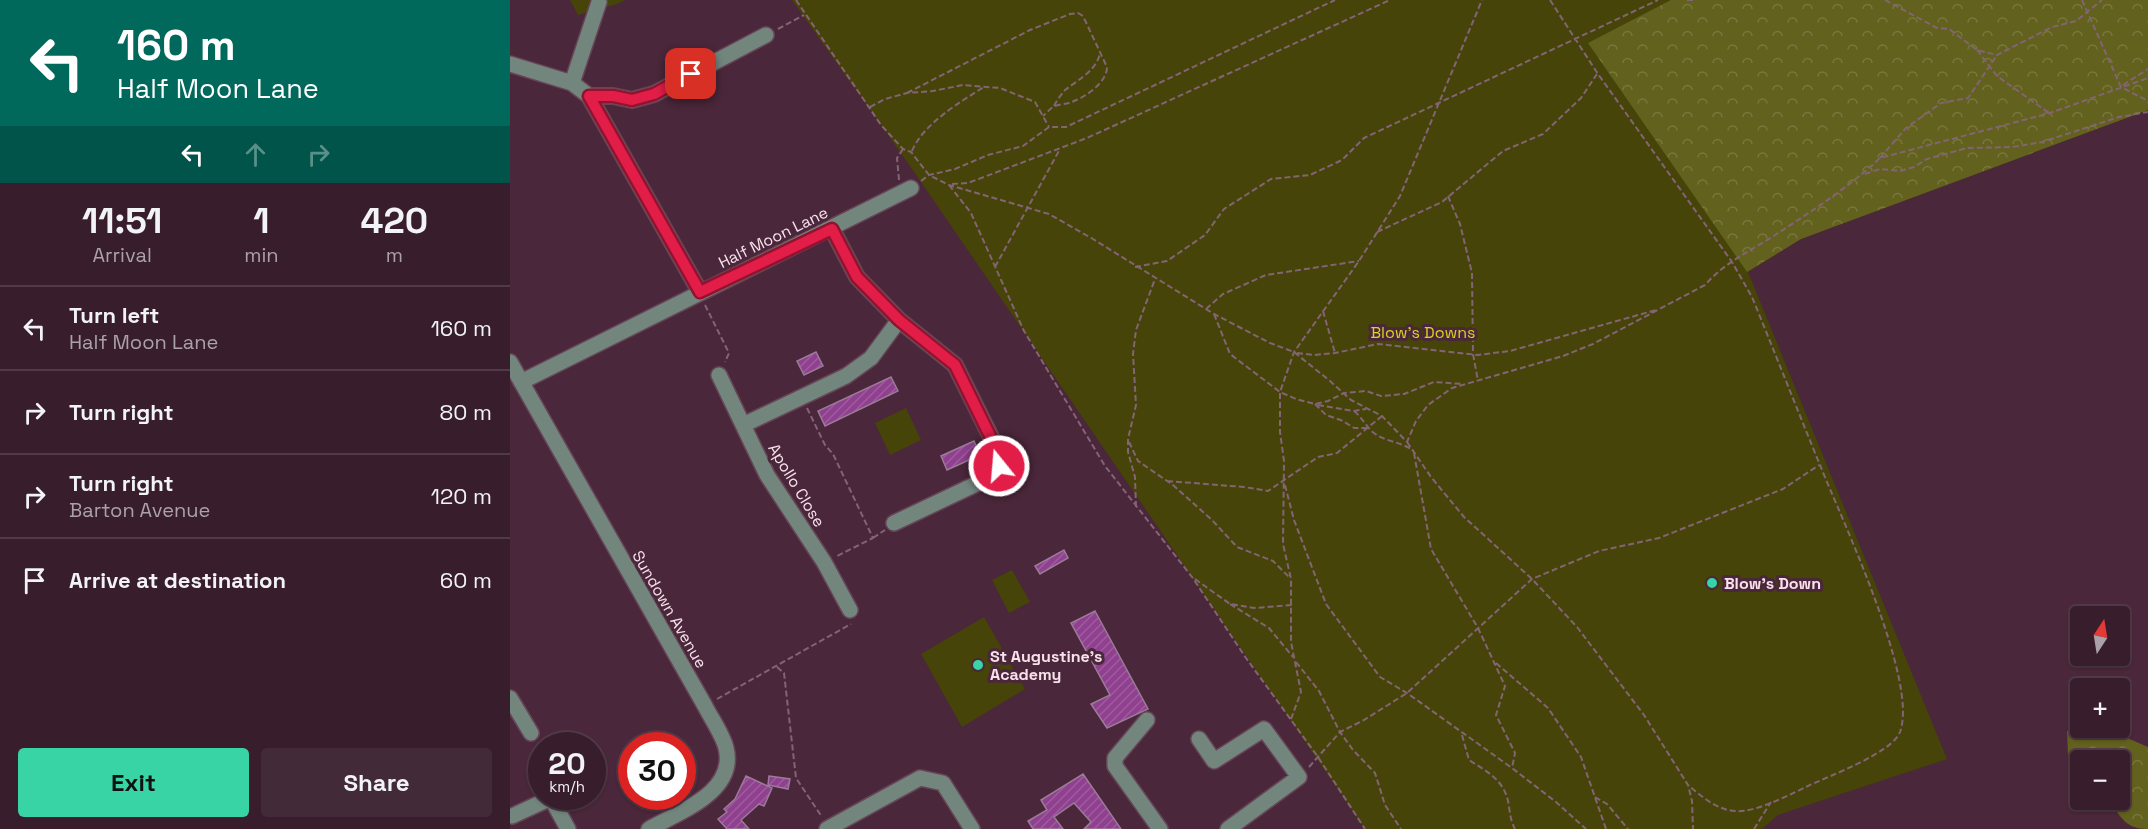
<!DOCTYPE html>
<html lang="en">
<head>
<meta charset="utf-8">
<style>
  :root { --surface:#381d2c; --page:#432a38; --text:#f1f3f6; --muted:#aba2a9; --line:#523b48; --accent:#38d4a6 }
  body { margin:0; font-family:"Space Grotesk",sans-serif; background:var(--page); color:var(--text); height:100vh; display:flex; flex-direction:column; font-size:22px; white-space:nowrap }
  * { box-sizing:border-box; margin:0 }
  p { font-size:20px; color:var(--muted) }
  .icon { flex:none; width:33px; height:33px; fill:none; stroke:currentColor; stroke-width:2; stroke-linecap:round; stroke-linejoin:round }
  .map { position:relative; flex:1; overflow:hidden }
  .drawer { display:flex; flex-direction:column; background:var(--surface); width:510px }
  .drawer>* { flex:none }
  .banner { background:#00695c; color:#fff; overflow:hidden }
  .needle { width:39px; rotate:12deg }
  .controls { position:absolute; left:1560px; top:606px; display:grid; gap:12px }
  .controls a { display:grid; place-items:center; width:60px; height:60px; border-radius:6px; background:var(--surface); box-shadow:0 2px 4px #0004,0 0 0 2px var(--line); font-size:30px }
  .speed { position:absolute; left:18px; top:732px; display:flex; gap:12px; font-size:30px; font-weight:700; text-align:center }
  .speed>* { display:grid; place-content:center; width:78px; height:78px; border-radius:50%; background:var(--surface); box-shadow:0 2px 4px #0004,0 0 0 2px var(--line); line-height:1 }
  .speed small { font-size:15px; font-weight:400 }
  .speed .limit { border:9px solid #d22; background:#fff; color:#111 }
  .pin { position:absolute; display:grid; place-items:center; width:51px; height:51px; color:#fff; margin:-26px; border-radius:12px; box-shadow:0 3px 9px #0006 }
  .me { position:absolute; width:66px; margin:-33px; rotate:343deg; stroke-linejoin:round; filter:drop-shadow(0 0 4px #0008) }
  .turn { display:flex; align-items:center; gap:21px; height:126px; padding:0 18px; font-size:27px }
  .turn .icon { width:78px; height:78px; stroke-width:2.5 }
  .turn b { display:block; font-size:42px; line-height:51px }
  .lanes { display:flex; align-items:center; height:57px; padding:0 18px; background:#0003; justify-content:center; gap:30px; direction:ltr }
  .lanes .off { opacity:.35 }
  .eta { display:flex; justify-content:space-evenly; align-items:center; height:102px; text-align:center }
  .eta b { font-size:36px; font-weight:800; line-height:42px }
  .primary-button { display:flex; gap:12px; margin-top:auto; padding:12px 18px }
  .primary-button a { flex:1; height:69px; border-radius:6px; background:var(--accent); color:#111; font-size:24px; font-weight:800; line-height:69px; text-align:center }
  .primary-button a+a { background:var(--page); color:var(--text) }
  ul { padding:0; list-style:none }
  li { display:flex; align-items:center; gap:18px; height:84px; padding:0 18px; border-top:2px solid var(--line) }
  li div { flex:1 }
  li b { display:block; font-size:22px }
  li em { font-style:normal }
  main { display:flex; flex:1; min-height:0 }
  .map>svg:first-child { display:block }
  .green { fill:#464408 }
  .forest { fill:url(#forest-crowns) }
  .building { fill:url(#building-hatch); stroke:#9b7b99; stroke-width:1.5 }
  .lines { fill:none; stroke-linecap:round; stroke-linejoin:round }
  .minor-casing { stroke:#664556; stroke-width:18 }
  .path { stroke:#836475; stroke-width:2; stroke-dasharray:6 3; stroke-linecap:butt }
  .minor { stroke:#72867e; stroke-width:15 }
  .route-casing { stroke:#92132f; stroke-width:15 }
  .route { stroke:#e11d48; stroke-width:10 }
  .poi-dot { fill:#38d4a6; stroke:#4a273a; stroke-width:2 }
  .labels { text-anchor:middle; stroke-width:6; stroke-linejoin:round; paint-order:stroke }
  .street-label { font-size:16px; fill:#f8e1ec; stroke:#4a273a }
  .park-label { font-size:16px; fill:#d9d420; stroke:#4a273a }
  .poi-label { font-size:16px; font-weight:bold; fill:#f8e1ec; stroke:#4a273a; text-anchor:start }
</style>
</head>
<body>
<main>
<section class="drawer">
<div class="banner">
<div class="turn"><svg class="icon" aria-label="left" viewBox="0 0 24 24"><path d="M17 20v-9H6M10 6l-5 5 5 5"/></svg><div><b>160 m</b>Half Moon Lane</div></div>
<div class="lanes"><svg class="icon" aria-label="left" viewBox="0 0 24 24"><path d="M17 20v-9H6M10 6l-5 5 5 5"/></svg><svg class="icon off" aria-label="ahead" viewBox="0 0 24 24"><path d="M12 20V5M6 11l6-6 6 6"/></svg><svg class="icon off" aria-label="right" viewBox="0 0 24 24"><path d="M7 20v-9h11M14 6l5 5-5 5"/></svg></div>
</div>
<div class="eta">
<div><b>11:51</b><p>Arrival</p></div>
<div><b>1</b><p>min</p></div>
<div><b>420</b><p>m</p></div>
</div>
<ul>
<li><svg class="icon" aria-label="left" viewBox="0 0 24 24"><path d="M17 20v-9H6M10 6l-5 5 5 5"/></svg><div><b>Turn left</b><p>Half Moon Lane</p></div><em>160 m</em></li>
<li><svg class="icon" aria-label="right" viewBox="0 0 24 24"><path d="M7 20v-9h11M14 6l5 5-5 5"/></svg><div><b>Turn right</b></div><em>80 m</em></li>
<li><svg class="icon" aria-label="right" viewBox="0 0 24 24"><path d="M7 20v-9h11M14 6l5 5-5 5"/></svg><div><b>Turn right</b><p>Barton Avenue</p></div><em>120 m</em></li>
<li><svg class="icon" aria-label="arrive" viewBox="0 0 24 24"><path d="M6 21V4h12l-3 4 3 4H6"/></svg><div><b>Arrive at destination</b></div><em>60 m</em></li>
</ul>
<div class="primary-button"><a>Exit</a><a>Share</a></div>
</section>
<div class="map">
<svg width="1638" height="829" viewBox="0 0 1638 829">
  <defs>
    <pattern id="forest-crowns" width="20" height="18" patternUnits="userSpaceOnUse" patternTransform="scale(1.5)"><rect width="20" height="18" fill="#62611d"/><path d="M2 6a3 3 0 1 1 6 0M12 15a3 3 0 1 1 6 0" fill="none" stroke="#79773e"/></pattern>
    <pattern id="building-hatch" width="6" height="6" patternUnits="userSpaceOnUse" patternTransform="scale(1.5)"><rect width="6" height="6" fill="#8f408e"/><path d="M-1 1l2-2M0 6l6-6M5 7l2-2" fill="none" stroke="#a05b9e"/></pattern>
  </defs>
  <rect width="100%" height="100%" fill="#4a273a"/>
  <!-- green -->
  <path class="green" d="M60 0H115L107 4 68 15Z
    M282 0H1638V110L1291 239 1238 272 1437 759 1268 815 1252 829H855L400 166Z
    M396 408 411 440 380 455 365 423Z
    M502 570 520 602 499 613 482 580Z
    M474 617 515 689 452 727 411 654Z"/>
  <!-- forest -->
  <path class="forest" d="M1161 0H1638V110L1291 239 1237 272 1078 43Z
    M1594 728 1638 747V829C1615 829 1611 817 1599 800H1610V760H1570V780L1567 779 1558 754 1557 731Z"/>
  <!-- building -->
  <path class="building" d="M306 352 313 366 294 375 287 361Z
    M381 377 388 391 315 426 308 411Z
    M464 441 470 455 437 470 431 456Z
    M554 550 558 558 530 574 525 566Z
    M585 611 638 709 597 728 581 704 600 695 561 623Z
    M573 774 611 829H574L581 822 564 803 544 817 553 829H523L518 821 537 810 531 800Z
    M236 776 262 788 254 806 249 804 231 820 239 829H217L208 819 217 812 214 809 225 799Z
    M259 776 280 779 278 789 258 785Z"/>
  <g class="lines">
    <!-- minor casing -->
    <g class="minor-casing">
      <path id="minor" d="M0 64 62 83 79 96 190 292
        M62 83 89 2
        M79 96H103L122 100 144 94 256 35
        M322 229 347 277 389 320 445 365 488 451 489 466 483 476 384 523
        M0 362 195 706C201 718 213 735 216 748 227 792 169 812 139 829
        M209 375 257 475 314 562 340 610
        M11 382 401 188
        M233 425 336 376 361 358 389 320
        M0 698 21 733
        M637 720 605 758V766L650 829
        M689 739 704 761 754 729 789 777 718 829
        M2 816 41 798 58 829
        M317 829 410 778 433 783 462 829"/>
    </g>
    <!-- path -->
    <path class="path" d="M286 0 371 125 393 149 401 152 419 175 439 185 539 214 583 239 704 314 760 343 784 352 820 381 841 400 872 416 897 442 906 421 918 405 942 388 1053 356 1083 344 1195 285C1213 264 1238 252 1262 237 1299 213 1338 188 1370 158L1540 113 1638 78
      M1040 0 1088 74 1222 262 1242 297C1265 353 1287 409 1310 465 1331 518 1409 681 1390 732 1382 753 1319 776 1298 786 1279 795 1245 813 1225 811 1207 810 1191 796 1178 785
      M1177 0H1183
      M1375 0 1427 28 1439 29 1467 50 1487 55 1542 27 1566 21 1592 0
      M1572 0 1611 87 1638 101
      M268 29 294 15
      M1467 50 1487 76 1539 113
      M1613 85 1638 69
      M397 93 520 30 560 14 568 13 573 16 597 67C597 82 577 96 564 101 558 104 551 104 545 106 540 108 537 113 533 116
      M544 106C547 100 551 95 555 90 568 80 587 70 590 53
      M360 107 375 99 397 93 423 91 453 85 490 88 525 102 539 127
      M402 151C413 124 450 102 474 87
      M1370 158 1396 128 1431 103 1458 98 1487 55
      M1355 174 1370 169 1390 171 1404 167 1417 159 1457 148 1502 147 1532 142 1609 117 1638 112
      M389 180 387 158 393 149
      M411 181 419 175 445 169 478 155 513 146 539 127H556L825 0
      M442 184 458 183 577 138 880 0
      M439 185 461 213 514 331 595 466 682 577 736 658 808 757 855 829
      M938 196 950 224 962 273 963 354 968 381
      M867 232 932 202 993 151 1033 134 1071 98 1087 74
      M485 267 550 149
      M625 267 657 261 695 235 714 209 761 179 800 175 832 160 854 138 1148 0
      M195 305 219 353 215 362
      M696 309 713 294 756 275 849 261
      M813 311 825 353
      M704 314 720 354 770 392 786 399 805 404 818 401 834 393 856 391 871 396 894 394 924 382 953 384
      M787 353 804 355 825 353 868 344 968 355 1000 351 1146 310
      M805 404 816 415 833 421 844 428H858
      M808 405 844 411 856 409
      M297 408 315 445 323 454 363 538 327 556
      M844 411C852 417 856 427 864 433 874 441 890 442 901 449
      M619 442 628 461 663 485 702 520 727 547 763 561 780 578
      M897 442 921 477 954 517 1022 579 1067 627 1134 715 1178 785 1182 801 1183 829
      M904 453 921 549 968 628 995 686 986 715 1005 753 1002 768
      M657 481 734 487 758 491 808 457 827 453 872 416
      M775 485 784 520 816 604 870 677 897 693 1002 768 1046 802 1076 829
      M626 507 625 477 618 452V439L626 405 623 354 626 330 645 279
      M363 538 375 530
      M685 579 720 604 744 608 782 605
      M720 604 759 628 783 657
      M786 662 809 691 830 732 843 750 865 773 875 805 891 829
      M986 663 1038 708 1071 757 1096 829
      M267 667 274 673 286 778 312 817
      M207 699 341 624
      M781 719 791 692 781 642V579L773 544 774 461 770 432V392L784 352 849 261 890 196 972 0
      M952 735 959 760C976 771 993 779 998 801 1000 811 1000 820 1005 829
      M27 744 32 752
      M799 767 830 732 854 720 897 693 1022 579 1089 551 1149 538 1273 489 1309 465
      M1085 797 1097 804 1118 829
      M1244 829 1261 802"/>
    <!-- minor -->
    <use href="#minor" class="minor"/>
  </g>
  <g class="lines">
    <!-- route casing -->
    <g class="route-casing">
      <path id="route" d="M181 74 144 94 122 100 103 96H79L190 292 322 229 347 277 389 320 445 365 488 452 489 466"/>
    </g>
    <!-- route -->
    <use href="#route" class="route"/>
  </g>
  <!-- markers -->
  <g class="poi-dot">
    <circle cx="1202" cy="583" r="6"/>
    <circle cx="468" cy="665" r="6"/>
  </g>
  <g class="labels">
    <!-- street labels -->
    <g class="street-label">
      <text transform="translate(263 237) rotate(-26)" y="6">Half Moon Lane</text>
      <text transform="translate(287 485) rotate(59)" y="6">Apollo Close</text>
      <text transform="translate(160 609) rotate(60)" y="6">Sundown Avenue</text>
    </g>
    <!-- park labels -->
    <g class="park-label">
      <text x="913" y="338">Blow's Downs</text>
    </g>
    <!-- poi labels -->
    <g class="poi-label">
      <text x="1214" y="589">Blow's Down</text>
      <text x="480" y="662">St Augustine's<tspan x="480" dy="18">Academy</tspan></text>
    </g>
  </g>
</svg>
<div class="controls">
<a><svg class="needle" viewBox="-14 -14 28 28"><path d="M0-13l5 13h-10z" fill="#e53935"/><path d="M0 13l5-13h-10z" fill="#aba2a9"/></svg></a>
<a>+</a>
<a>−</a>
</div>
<div class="speed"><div>20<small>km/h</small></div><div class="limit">30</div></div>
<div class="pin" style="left:181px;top:74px;background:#d93025"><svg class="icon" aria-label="arrive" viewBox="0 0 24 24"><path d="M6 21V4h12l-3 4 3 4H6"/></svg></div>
<svg class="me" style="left:489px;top:466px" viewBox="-20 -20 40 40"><circle r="17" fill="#e11d48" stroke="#fff" stroke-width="3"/><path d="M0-11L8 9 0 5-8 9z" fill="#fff"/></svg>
</div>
</main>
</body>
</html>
